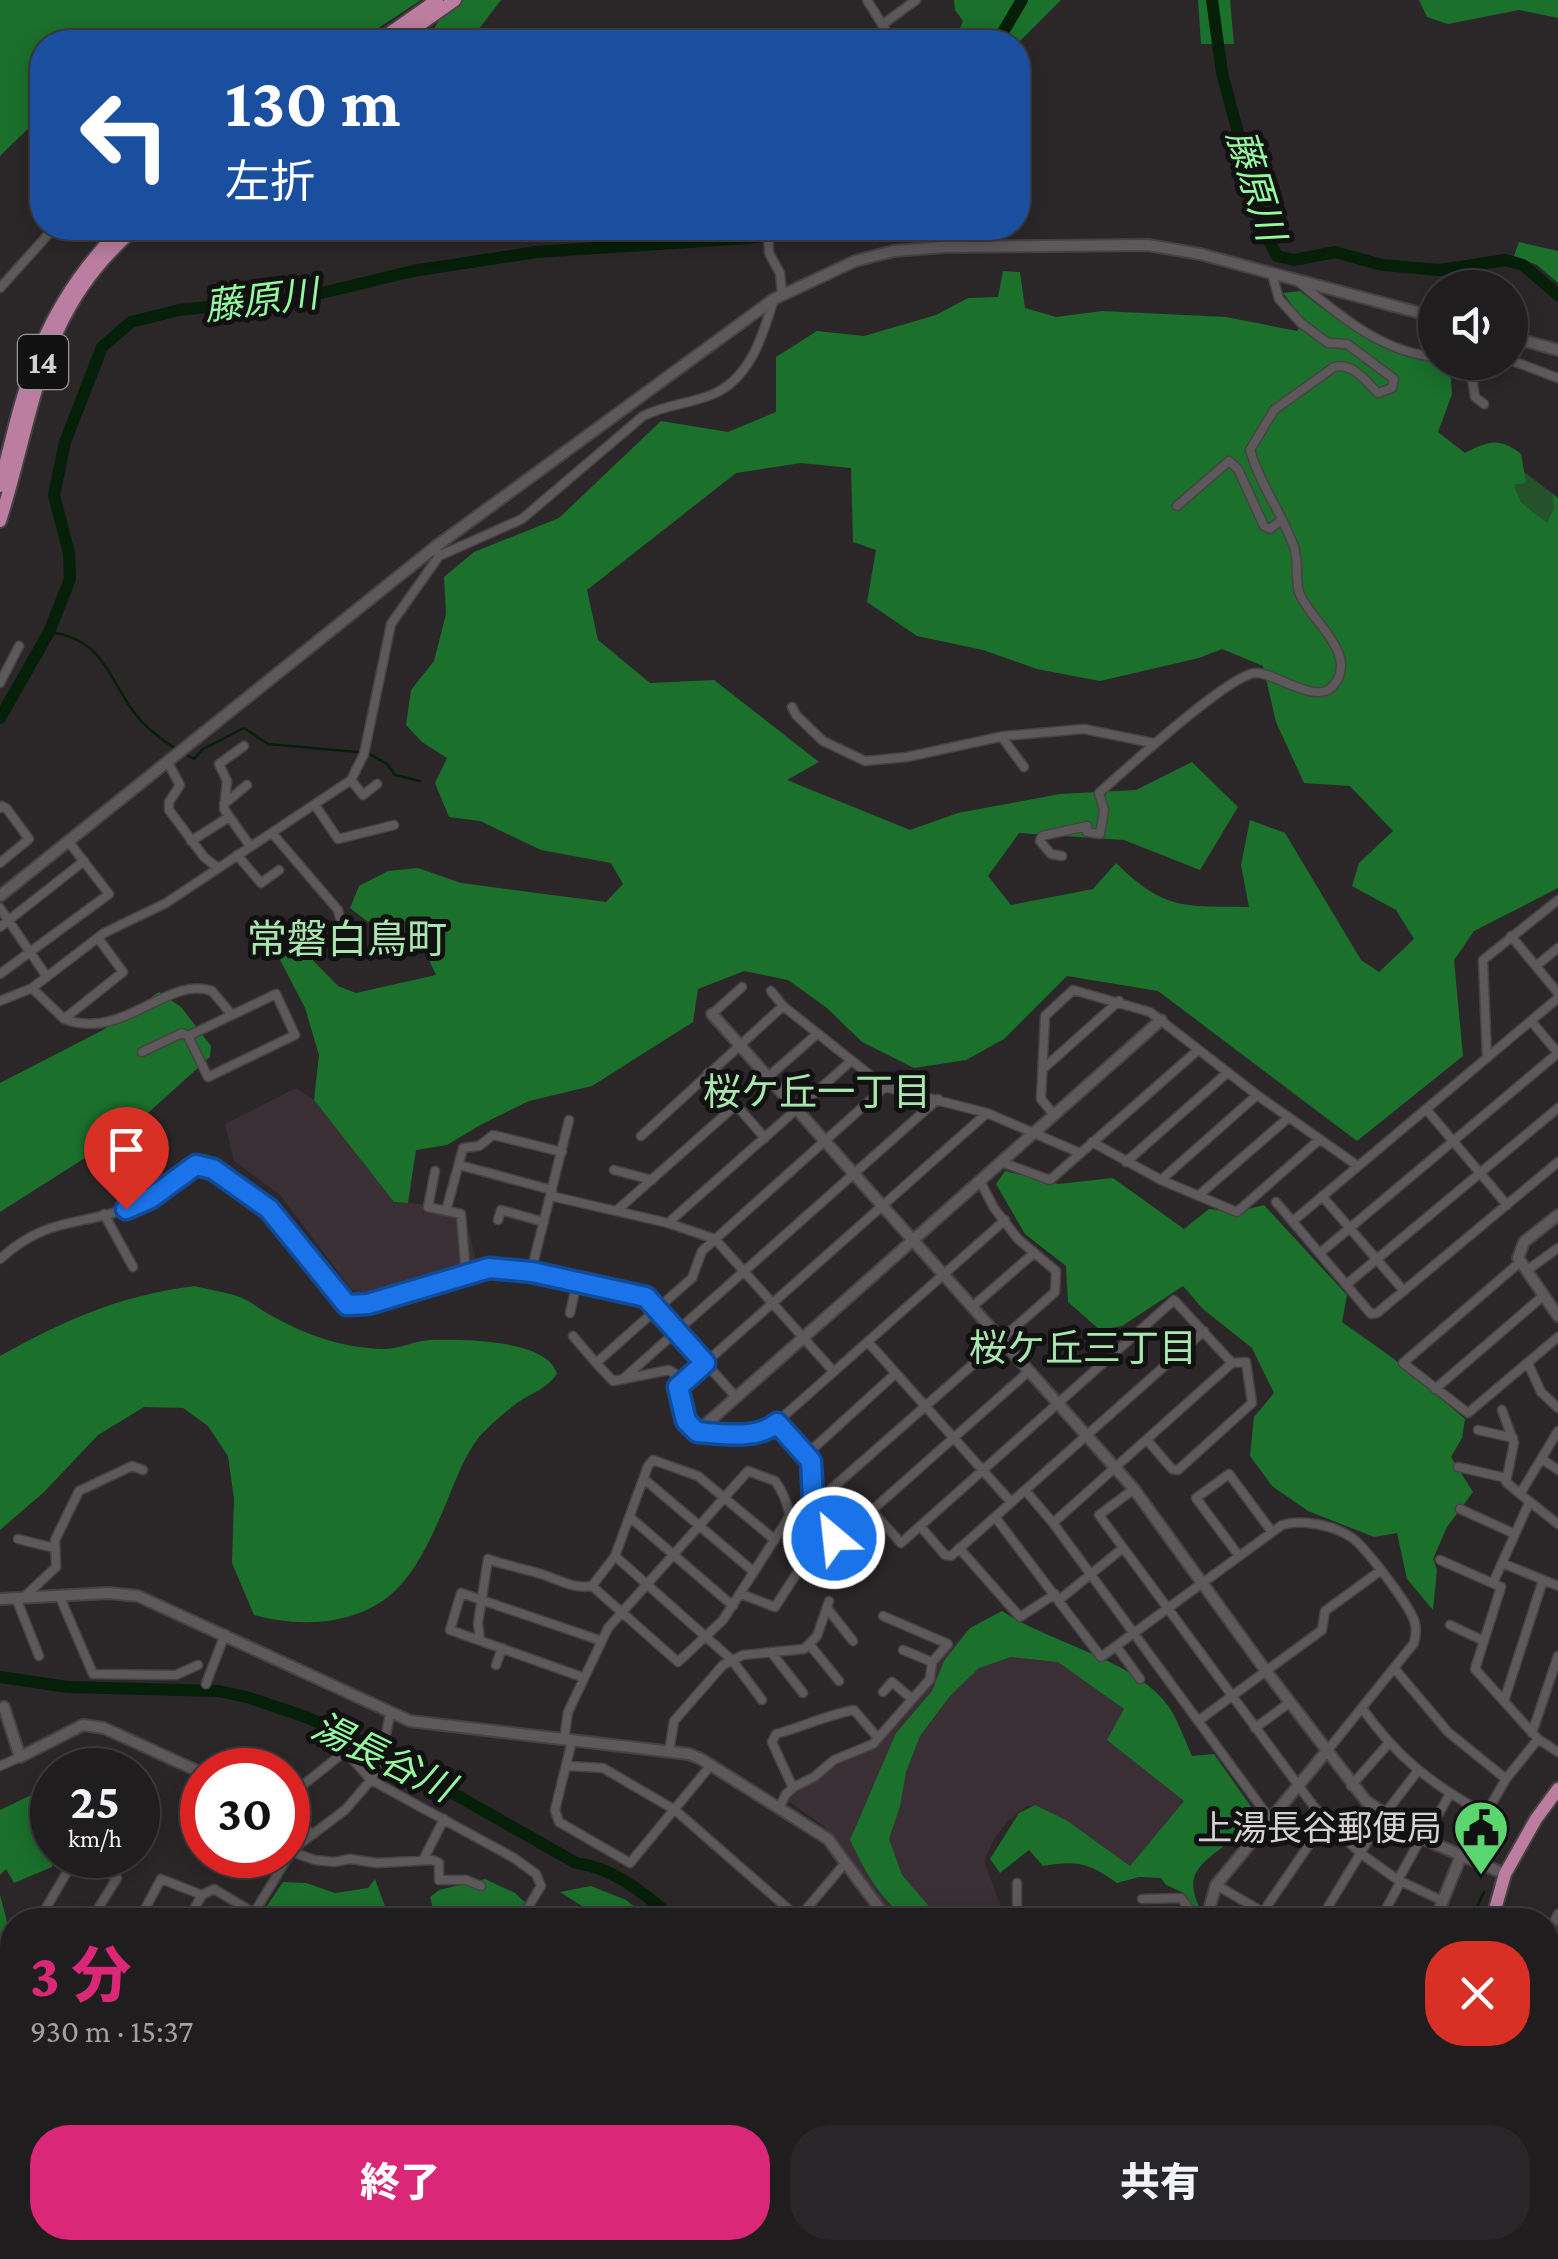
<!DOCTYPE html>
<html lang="ja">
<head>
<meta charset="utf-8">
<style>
  :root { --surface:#201d1f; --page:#282628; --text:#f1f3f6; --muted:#a2a2a4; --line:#3d3b3d; --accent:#db2777 }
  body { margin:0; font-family:"Crimson Pro","Noto Sans JP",serif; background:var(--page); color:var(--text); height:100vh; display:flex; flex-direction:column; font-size:38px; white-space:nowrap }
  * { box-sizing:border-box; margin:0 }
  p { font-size:32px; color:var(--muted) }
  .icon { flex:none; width:55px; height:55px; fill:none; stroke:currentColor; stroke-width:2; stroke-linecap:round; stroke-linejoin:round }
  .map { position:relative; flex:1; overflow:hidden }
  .sheet { position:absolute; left:0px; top:1908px; width:1560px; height:352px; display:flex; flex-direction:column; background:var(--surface); border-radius:40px 40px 0 0; box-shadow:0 5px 25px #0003,0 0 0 2px var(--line) }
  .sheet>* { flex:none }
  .banner { position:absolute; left:30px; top:30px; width:1000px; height:210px; border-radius:40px; box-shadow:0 5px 25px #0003,0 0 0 2px var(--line); background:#1a4fa0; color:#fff; overflow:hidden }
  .buttons { position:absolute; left:1418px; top:270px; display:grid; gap:20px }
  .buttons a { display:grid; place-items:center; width:110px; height:110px; border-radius:50%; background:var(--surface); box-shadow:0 5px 25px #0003,0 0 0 2px var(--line); font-size:50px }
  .speed { position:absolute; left:30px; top:1748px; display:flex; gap:20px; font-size:50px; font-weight:700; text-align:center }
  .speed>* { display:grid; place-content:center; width:130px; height:130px; border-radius:50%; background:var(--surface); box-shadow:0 5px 25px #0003,0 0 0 2px var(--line); line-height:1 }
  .speed small { font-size:25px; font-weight:400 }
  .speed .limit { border:15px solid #d22; background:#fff; color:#111 }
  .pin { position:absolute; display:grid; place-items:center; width:85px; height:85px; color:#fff; margin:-102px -42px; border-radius:50% 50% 50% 0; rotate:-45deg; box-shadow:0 0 10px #0007 }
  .pin .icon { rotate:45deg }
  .me { position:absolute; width:110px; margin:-55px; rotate:332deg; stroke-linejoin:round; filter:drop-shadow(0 0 8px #0008) }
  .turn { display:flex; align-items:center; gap:35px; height:210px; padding:0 30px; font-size:45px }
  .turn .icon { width:130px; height:130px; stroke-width:2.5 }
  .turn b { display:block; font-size:70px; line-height:85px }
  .round { display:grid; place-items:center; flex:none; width:105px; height:105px; border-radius:40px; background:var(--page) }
  .head { display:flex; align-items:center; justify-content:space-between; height:170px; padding:0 30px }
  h1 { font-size:60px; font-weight:800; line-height:75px; color:var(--accent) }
  .primary-button { display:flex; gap:20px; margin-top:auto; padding:20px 30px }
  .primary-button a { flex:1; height:115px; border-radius:40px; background:var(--accent); color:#fff; font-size:40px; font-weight:800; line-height:115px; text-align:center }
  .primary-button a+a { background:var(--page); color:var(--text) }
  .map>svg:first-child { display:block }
  .built { fill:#392f34 }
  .green { fill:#24522a }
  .forest { fill:#1b702c; fill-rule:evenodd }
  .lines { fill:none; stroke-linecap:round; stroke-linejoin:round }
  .stream { stroke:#061f09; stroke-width:2.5 }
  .river { stroke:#061f09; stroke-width:12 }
  .minor-casing { stroke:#464244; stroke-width:11 }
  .tertiary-casing { stroke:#464244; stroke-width:14 }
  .primary-casing { stroke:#464244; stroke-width:16 }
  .minor { stroke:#5d585a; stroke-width:8 }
  .tertiary { stroke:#5d585a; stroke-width:10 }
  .primary { stroke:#bc7ea0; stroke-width:12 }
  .route-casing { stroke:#114b97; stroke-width:25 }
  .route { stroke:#1a73e8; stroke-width:18 }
  .labels { text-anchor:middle; stroke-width:10; stroke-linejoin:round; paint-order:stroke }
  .shield { fill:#121112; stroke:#999798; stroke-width:2.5 }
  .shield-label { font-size:32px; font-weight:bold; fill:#d3d1d2 }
  .poi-label { font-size:35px; fill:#d3d1d2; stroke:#121112; text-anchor:end }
  .water-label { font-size:38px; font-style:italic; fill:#93fb9e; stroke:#121112 }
  .neighbourhood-label { font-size:38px; fill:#a8e6ad; stroke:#121112 }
  .quarter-label { font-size:40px; fill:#a8e6ad; stroke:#121112 }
</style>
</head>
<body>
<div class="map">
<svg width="1558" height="2259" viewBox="0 0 1558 2259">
  <rect width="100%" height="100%" fill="#2b2729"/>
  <!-- built -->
  <path class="built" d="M296 1088 314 1100 394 1202 420 1204 465 1215 477 1265 362 1295 351 1289 280 1195 234 1161 225 1124Z
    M1006 1621 1053 1652 1124 1709 1190 1794 1126 1871 1036 1806H1027L1008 1821 994 1839 984 1861 1006 1920H893L863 1885 825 1827 787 1800 827 1770 877 1746 934 1678 936 1663 970 1628Z"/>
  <!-- green -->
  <path class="green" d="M1524 472 1552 493 1554 508 1548 524 1521 502 1514 485 1525 483Z"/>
  <!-- forest -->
  <path class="forest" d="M0 0H421L357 42H274L270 35 257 34 252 42H42V115L0 156Z
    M450 0H501L469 42H434L435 27Z
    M954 0H1061L1018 43 954 42 963 21 955 10Z
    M1198 0H1230L1234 44H1201Z
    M1419 0H1558V18L1519 10 1448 24 1427 17Z
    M1519 242 1558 251V283L1537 265 1514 256Z
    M1003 271 1020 272 1025 308 1056 317 1102 311 1226 317 1297 331 1304 321 1283 293 1300 291C1351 333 1387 348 1450 368L1452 394 1438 432 1465 453C1489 441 1499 437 1521 454L1526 483 1514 485 1521 502 1547 523 1554 508 1552 493 1558 498V888L1474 931 1454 960 1463 1056 1357 1141 1158 991 1067 976 1004 1039 966 1060 914 1068 862 1042 827 1008 788 980 744 971 698 989 693 1022 592 1086 529 1101 482 1124 447 1145 416 1150 408 1203 394 1202 314 1100 319 1055 305 1008 265 931 293 940 338 986 356 993 436 975 423 947 376 928 350 908 359 886 388 871 418 868 461 883 606 902 623 884 611 863 541 850 480 821 449 817 435 783 447 758 422 742 406 725 411 690 434 661 446 614 444 577 474 552 559 518 661 421 728 432 776 412V357L817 331 864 336 936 315 968 298 998 297ZM801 463 851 468 853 542 876 550 867 602 917 636 983 650 1037 669 1100 681 1199 658 1222 649 1263 666 1276 722 1304 783 1350 786 1393 831 1359 863 1352 886 1396 910 1414 939 1379 972 1361 960 1285 833 1250 820 1241 865 1249 907C1184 906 1165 911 1116 863L1093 889 1011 905 988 876 1019 833 1124 840 1200 870 1238 807 1192 762 1136 790 1060 794 958 813 910 830 787 780 819 762 714 680 650 683 598 640 587 590 736 473Z
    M159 992 181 1007 211 1046 210 1057 129 1130 0 1212V1083L103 1030Z
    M1005 1171 1058 1184 1113 1178 1184 1229 1209 1209 1237 1212 1264 1205 1347 1295 1342 1322 1394 1359 1465 1419 1462 1438 1451 1457 1473 1492 1447 1527 1433 1559 1437 1570 1433 1610 1407 1579 1397 1533 1374 1537 1308 1511 1272 1486 1250 1456 1254 1417 1274 1393 1252 1348 1203 1309 1183 1286 1122 1326 1100 1330 1068 1302 1066 1266 1025 1234 996 1184Z
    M195 1286C210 1290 226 1292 240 1297 252 1302 262 1311 274 1317 309 1336 343 1348 384 1349 399 1349 414 1341 430 1340 459 1339 549 1339 557 1374 547 1388 534 1392 520 1401 507 1410 490 1425 479 1437 462 1459 453 1488 442 1513 432 1536 420 1562 404 1581 369 1625 304 1629 254 1615L232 1563 234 1499 228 1456 208 1426 183 1408 144 1407 98 1435 44 1492 0 1530V1356C67 1319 118 1296 195 1286Z
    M1002 1611C1051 1644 1135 1659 1169 1707 1178 1721 1185 1740 1192 1756L1214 1754 1252 1808 1257 1824 1234 1845 1228 1843C1193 1869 1182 1878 1206 1920H1195L1184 1893 1166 1885 1161 1878 1139 1877 1117 1883C1089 1863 1077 1860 1043 1866L1029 1850 1000 1873 990 1859 1019 1813 1035 1805 1066 1820 1130 1866 1184 1801 1107 1740 1124 1709 1058 1662 1011 1657 979 1668 950 1696 920 1736 906 1772 900 1806 889 1839 902 1875 941 1920C933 1920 923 1922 916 1920 885 1912 863 1867 850 1840L896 1733 932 1691 944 1661 970 1628Z
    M52 1785V1855H55L52 1867 14 1883 6 1869 0 1875V1810Z
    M375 1879 390 1920H305L291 1917 268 1920 262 1913 283 1882 306 1883 335 1893 368 1888Z
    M485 1879 515 1893 544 1920H436L430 1897 439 1890Z
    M591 1886 626 1900 651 1920H622L612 1911 585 1908 560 1892Z
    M0 1895 12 1940V2207L0 2203Z
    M136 2248H200L214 2251 221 2248H303L313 2259H137L133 2252Z
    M566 2248H650L647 2259H587Z
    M683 2248H961L965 2259H687Z"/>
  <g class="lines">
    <!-- stream -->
    <path class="stream" d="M49 632C101 638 107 674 133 711 143 725 162 740 176 749
      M183 753 194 759 203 749 244 728 268 744 368 753 387 764 395 775 420 781
      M1471 1920 1484 1892"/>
    <!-- river -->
    <path class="river" d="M1212 0 1222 73 1265 233 1277 256 1294 260 1335 252 1382 265 1440 270 1505 260 1523 265 1558 295
      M997 42 1022 0
      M0 718 49 632 70 579 69 553 54 495 65 442 102 347 131 322 179 310 305 297 413 271 536 252 749 238 823 228
      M0 1677 68 1687 219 1691 250 1698 306 1717 368 1745 576 1863C612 1867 648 1895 674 1920"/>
    <!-- minor casing -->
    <g class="minor-casing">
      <path id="minor" d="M867 0 893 42
        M882 25 916 0
        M768 228 769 253 780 273 782 294
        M1301 284C1340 316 1382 352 1435 357
        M0 288 54 228
        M1510 360 1558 378
        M1477 362 1472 378 1475 397 1484 404
        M1177 506 1229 461 1238 469 1264 526 1270 529 1280 521
        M439 556 522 519 643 416C665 405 688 404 711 395 750 380 763 335 774 299
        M0 683 19 646
        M792 707 796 715 823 741 865 761 907 757 1004 736 1084 729 1153 743
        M1004 736V740L1024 767
        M244 746 219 764 227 781 224 809 250 846
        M168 763 180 785 169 802V810L204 857 218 868
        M351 780 363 795 377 784
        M224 804 247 785
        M315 805 338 839 394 825
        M0 808 2 806 7 809 29 839 0 863
        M272 833 338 910 340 918
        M191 841 229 817
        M237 855 261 883 279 870
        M1062 856 1051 854 1040 841 1042 836 1087 826V832L1100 834 1104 810 1099 793C1125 770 1227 676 1255 673 1273 671 1316 706 1333 686 1361 654 1308 619 1299 592 1295 578 1299 561 1294 547 1282 513 1260 485 1250 450L1274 410 1334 367C1353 362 1365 381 1378 393L1392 388 1394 379 1347 344 1328 343 1302 324 1279 299 1272 274
        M0 908 47 977
        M0 927 84 861
        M1511 936 1558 993
        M1536 966 1558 948
        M0 974 109 894 68 841
        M32 988 64 1019 123 972 98 938
        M771 991 783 1006
        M0 1001 32 988 104 933 166 903 351 780 364 754 391 624 439 556 435 547
        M712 1014 742 987
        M64 1019C123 1042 167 975 212 991L232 1015
        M1531 1021 1558 1053
        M142 1052 182 1033 188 1036 276 994 295 1035 208 1077 188 1036
        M1487 1058 1483 960 1558 900
        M1044 1068 1119 1001
        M708 1073 765 1138
        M768 1077 817 1034
        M885 1087 702 1251 692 1278 596 1363 613 1381 669 1370 674 1373 686 1421 697 1432 727 1434 768 1430 1005 1220
        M1426 1109 1507 1205
        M1054 1115 1041 1099 1045 1016 1073 990 1150 1012 1257 1095 1358 1166
        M641 1136 783 1006 885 1087 987 1113 1080 1153
        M1092 1142 1161 1180 1237 1212 1320 1139
        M1001 1162 1050 1180 1198 1050
        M1126 1162 1227 1073
        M459 1165 552 1190
        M614 1170 652 1180
        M435 1171 428 1207 461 1214 466 1276
        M1161 1180 1257 1095
        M551 1196 668 1223 715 1239 834 1372
        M1198 1196 1288 1118
        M1322 1196 1404 1291
        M1276 1202 1371 1314 1377 1313 1558 1162
        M446 1211 463 1148 479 1146 493 1135 562 1152
        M616 1211 736 1105
        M104 1214 133 1267
        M498 1220 501 1210 544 1222
        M1293 1221 1558 998
        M668 1223 851 1061
        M1320 1253 1558 1053
        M0 1259C51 1213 84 1228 138 1204 164 1193 183 1159 213 1169L269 1209 343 1303 368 1304 489 1268 531 1272 646 1297 736 1397
        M1519 1263 1403 1363 1468 1413 1558 1337
        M1526 1271 1558 1248
        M531 1272 569 1120
        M1347 1284 1558 1108
        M972 1307 1034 1253
        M570 1313 577 1282
        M573 1336 596 1363
        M868 1342 1011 1502
        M1528 1363 1541 1392 1558 1408
        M624 1378 938 1099
        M678 1387 987 1113
        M1435 1389 1543 1296
        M1502 1410 1514 1443 1506 1482 1520 1494
        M777 1423 811 1461 813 1505 1055 1292 1056 1271 1018 1239 994 1208 980 1181
        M1478 1430 1513 1438
        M1558 1431 1520 1494 1558 1524
        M1147 1440 1172 1469 1178 1470 1252 1403 1246 1362 1232 1363
        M806 1455 896 1373
        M1542 1459 1558 1470
        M1458 1467 1506 1478
        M644 1479 754 1572
        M1134 1489 1099 1515 1315 1808 1360 1853 1398 1880 1443 1901
        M1025 1490 1053 1523
        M813 1505 814 1520 834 1538 843 1536 1029 1371
        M1460 1509 1515 1534
        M872 1511 901 1543 1174 1300 1232 1363 1053 1523 1270 1819
        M995 1517 1101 1657 1282 1525C1302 1519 1333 1525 1351 1537 1365 1546 1408 1604 1414 1620 1417 1628 1416 1635 1414 1643L1327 1751
        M631 1518 733 1606
        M920 1526 945 1555 951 1556 1204 1331
        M18 1539 54 1548
        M959 1548 1020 1617 1055 1594
        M615 1556 732 1660 762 1700
        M1239 1556 1196 1498 1229 1474 1272 1532
        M1440 1560 1501 1587 1475 1669 1538 1739 1558 1752
        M1502 1563 1558 1586
        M1493 1583 1529 1503
        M592 1586 678 1662 723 1620 789 1517
        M59 1595 93 1674 176 1675 198 1665
        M16 1598 39 1656
        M23 1598 56 1567 55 1540 79 1491 132 1466 143 1470
        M1059 1600 1123 1548
        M827 1608 853 1641
        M1450 1625 1484 1641
        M480 1640 478 1623 488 1559C507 1566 526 1569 544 1575 562 1581 573 1589 592 1586L615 1556 648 1466 653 1460 698 1476 775 1540
        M810 1645 839 1681
        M1116 1646 1140 1679
        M903 1650 932 1662
        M771 1652 803 1693
        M496 1665 502 1648
        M1394 1668 1448 1732 1506 1779
        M582 1677 450 1630 461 1593 599 1640
        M206 1684 225 1634
        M883 1692 892 1682 912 1699
        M1504 1701 1543 1580
        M1362 1708C1398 1759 1432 1784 1485 1814
        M1198 1721 1322 1630 1325 1611 1380 1571
        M1255 1728 1289 1703
        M1532 1733 1558 1656
        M564 1740 568 1712 608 1628 748 1471 775 1481C796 1509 780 1522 815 1545L775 1607 741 1594
        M572 1741 555 1810 559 1822 630 1863 711 1765
        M669 1752 674 1721 723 1665 743 1655 804 1649 817 1636 829 1601
        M0 1766 20 1757
        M568 1766 603 1768 675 1810 801 1920
        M1351 1786 1388 1744
        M793 1788 772 1742 776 1734C803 1727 826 1715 854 1710L878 1738
        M288 1797 343 1753H347L371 1780 514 1858 536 1874 541 1886 527 1909 542 1920
        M288 1805 311 1835
        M779 1808 786 1794 794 1787 814 1777 834 1760 873 1744 930 1679 932 1662 948 1644 883 1616
        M1424 1839 1450 1794
        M292 1852 315 1860 334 1862 350 1859 377 1863 433 1860 439 1863V1880H466L481 1886
        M77 1855 117 1878 91 1920
        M1461 1856 1506 1779 1538 1739
        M423 1860 444 1819
        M1398 1880 1421 1838
        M1216 1885 1277 1920
        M202 1895 214 1889 254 1913 293 1849 345 1810 371 1780 381 1759 390 1714
        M1142 1899 1181 1898 1188 1907 1190 1920
        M45 1910 62 1920
        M1263 1912 1326 1820
        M703 1918 705 1920
        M39 1920 77 1855
        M139 1920 161 1879 202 1895 188 1920
        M234 1920 241 1906
        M797 1920 846 1862
        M1017 1920V1883
        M1046 1920 1075 1912 1078 1920
        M1320 1920 1383 1816 1417 1772
        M1380 1920 1401 1881
        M1548 1933 1558 1914
        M1548 1943 1558 1949
        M1548 2015 1558 2006
        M1548 2135 1558 2132
        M0 2239 19 2259
        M336 2248 346 2259
        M425 2248 445 2259
        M551 2248 571 2259
        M1013 2248 1023 2254 1052 2259
        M1341 2248 1349 2259
        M1483 2248 1492 2259
        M1530 2248 1539 2259
        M188 2251 190 2248
        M386 2259 393 2248
        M488 2259 494 2248
        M538 2259 544 2248
        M634 2259 641 2248
        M965 2259 971 2248
        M1463 2259 1479 2248"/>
    </g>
    <!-- tertiary casing -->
    <g class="tertiary-casing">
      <path id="tertiary" d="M1510 337 1558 350
        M0 896 435 547 774 299 855 261 894 251 944 247 1148 245 1200 254 1435 317
        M712 1014 1134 1489 1266 1671 1366 1801 1421 1838 1505 1874
        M1558 1215 1524 1242 1518 1258 1558 1316
        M697 1432 1161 1020
        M0 1599 108 1593 138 1596 410 1721 689 1754 701 1759 828 1839 888 1920
        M4 1707 20 1757 83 1725 104 1728 202 1773
        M288 1845 293 1849
        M1213 1920 1210 1906 1216 1885 1326 1752
        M1435 1920 1461 1856"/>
    </g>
    <!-- primary casing -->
    <g class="primary-casing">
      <path id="primary" d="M377 42 437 0
        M395 42 455 0
        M0 486C26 379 41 310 121 228
        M0 521C36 408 38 310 136 228
        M1492 1920 1505 1874 1536 1819 1558 1789
        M1548 2196 1558 2213"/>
    </g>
    <!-- minor -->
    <use href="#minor" class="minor"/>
    <!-- tertiary -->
    <use href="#tertiary" class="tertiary"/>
    <!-- primary -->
    <use href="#primary" class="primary"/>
  </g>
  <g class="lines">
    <!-- route casing -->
    <g class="route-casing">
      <path id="route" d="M126 1209 151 1198 196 1165 213 1169 269 1209 347 1305 368 1304 489 1268 532 1272 646 1297 705 1363 678 1387 686 1421 697 1432C722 1434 757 1440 777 1423L811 1461 814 1520 834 1538"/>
    </g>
    <!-- route -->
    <use href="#route" class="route"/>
  </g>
  <!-- icons -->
  <defs>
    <g id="civic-pin" transform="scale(2.875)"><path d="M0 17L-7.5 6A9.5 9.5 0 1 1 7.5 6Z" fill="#5bd56e" stroke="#121112"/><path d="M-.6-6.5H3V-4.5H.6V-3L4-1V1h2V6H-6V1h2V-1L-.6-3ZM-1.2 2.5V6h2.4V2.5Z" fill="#111"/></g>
  </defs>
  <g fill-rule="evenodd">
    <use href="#civic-pin" x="1481" y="1828"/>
  </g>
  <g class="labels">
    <!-- shield labels -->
    <rect class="shield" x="18" y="335" width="50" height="54" rx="8"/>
    <g class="shield-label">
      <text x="43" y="373">14</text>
    </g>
    <!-- poi labels -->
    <g class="poi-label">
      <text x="1442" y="1840">上湯長谷郵便局</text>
    </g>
    <!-- water labels -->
    <g class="water-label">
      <text transform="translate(1256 185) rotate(73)" y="13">藤原川</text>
      <text transform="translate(261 300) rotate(-7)" y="13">藤原川</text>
      <text transform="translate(383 1757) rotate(26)" y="13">湯長谷川</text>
    </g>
    <!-- neighbourhood labels -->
    <g class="neighbourhood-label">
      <text x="817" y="1105">桜ケ丘一丁目</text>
      <text x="1083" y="1361">桜ケ丘三丁目</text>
    </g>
    <!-- quarter labels -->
    <g class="quarter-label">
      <text x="347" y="953">常磐白鳥町</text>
    </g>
  </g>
</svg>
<div class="buttons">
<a><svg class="icon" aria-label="sound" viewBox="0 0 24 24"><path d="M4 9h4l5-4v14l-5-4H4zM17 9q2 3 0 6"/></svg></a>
</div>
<div class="speed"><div>25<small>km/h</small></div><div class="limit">30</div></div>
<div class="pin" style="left:126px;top:1209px;background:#d93025"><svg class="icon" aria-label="arrive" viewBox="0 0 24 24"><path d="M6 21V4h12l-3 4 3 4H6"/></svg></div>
<svg class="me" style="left:834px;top:1538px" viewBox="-20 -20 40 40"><circle r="17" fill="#1a73e8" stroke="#fff" stroke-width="3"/><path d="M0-11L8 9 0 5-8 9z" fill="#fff"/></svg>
<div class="banner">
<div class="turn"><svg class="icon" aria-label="left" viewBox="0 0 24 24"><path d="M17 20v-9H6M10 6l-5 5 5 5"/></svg><div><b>130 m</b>左折</div></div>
</div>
<section class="sheet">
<div class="head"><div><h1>3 分</h1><p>930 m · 15:37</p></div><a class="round" style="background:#d93025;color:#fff"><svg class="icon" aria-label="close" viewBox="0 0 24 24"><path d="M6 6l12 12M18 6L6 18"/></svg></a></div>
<div class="primary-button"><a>終了</a><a>共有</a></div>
</section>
</div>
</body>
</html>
